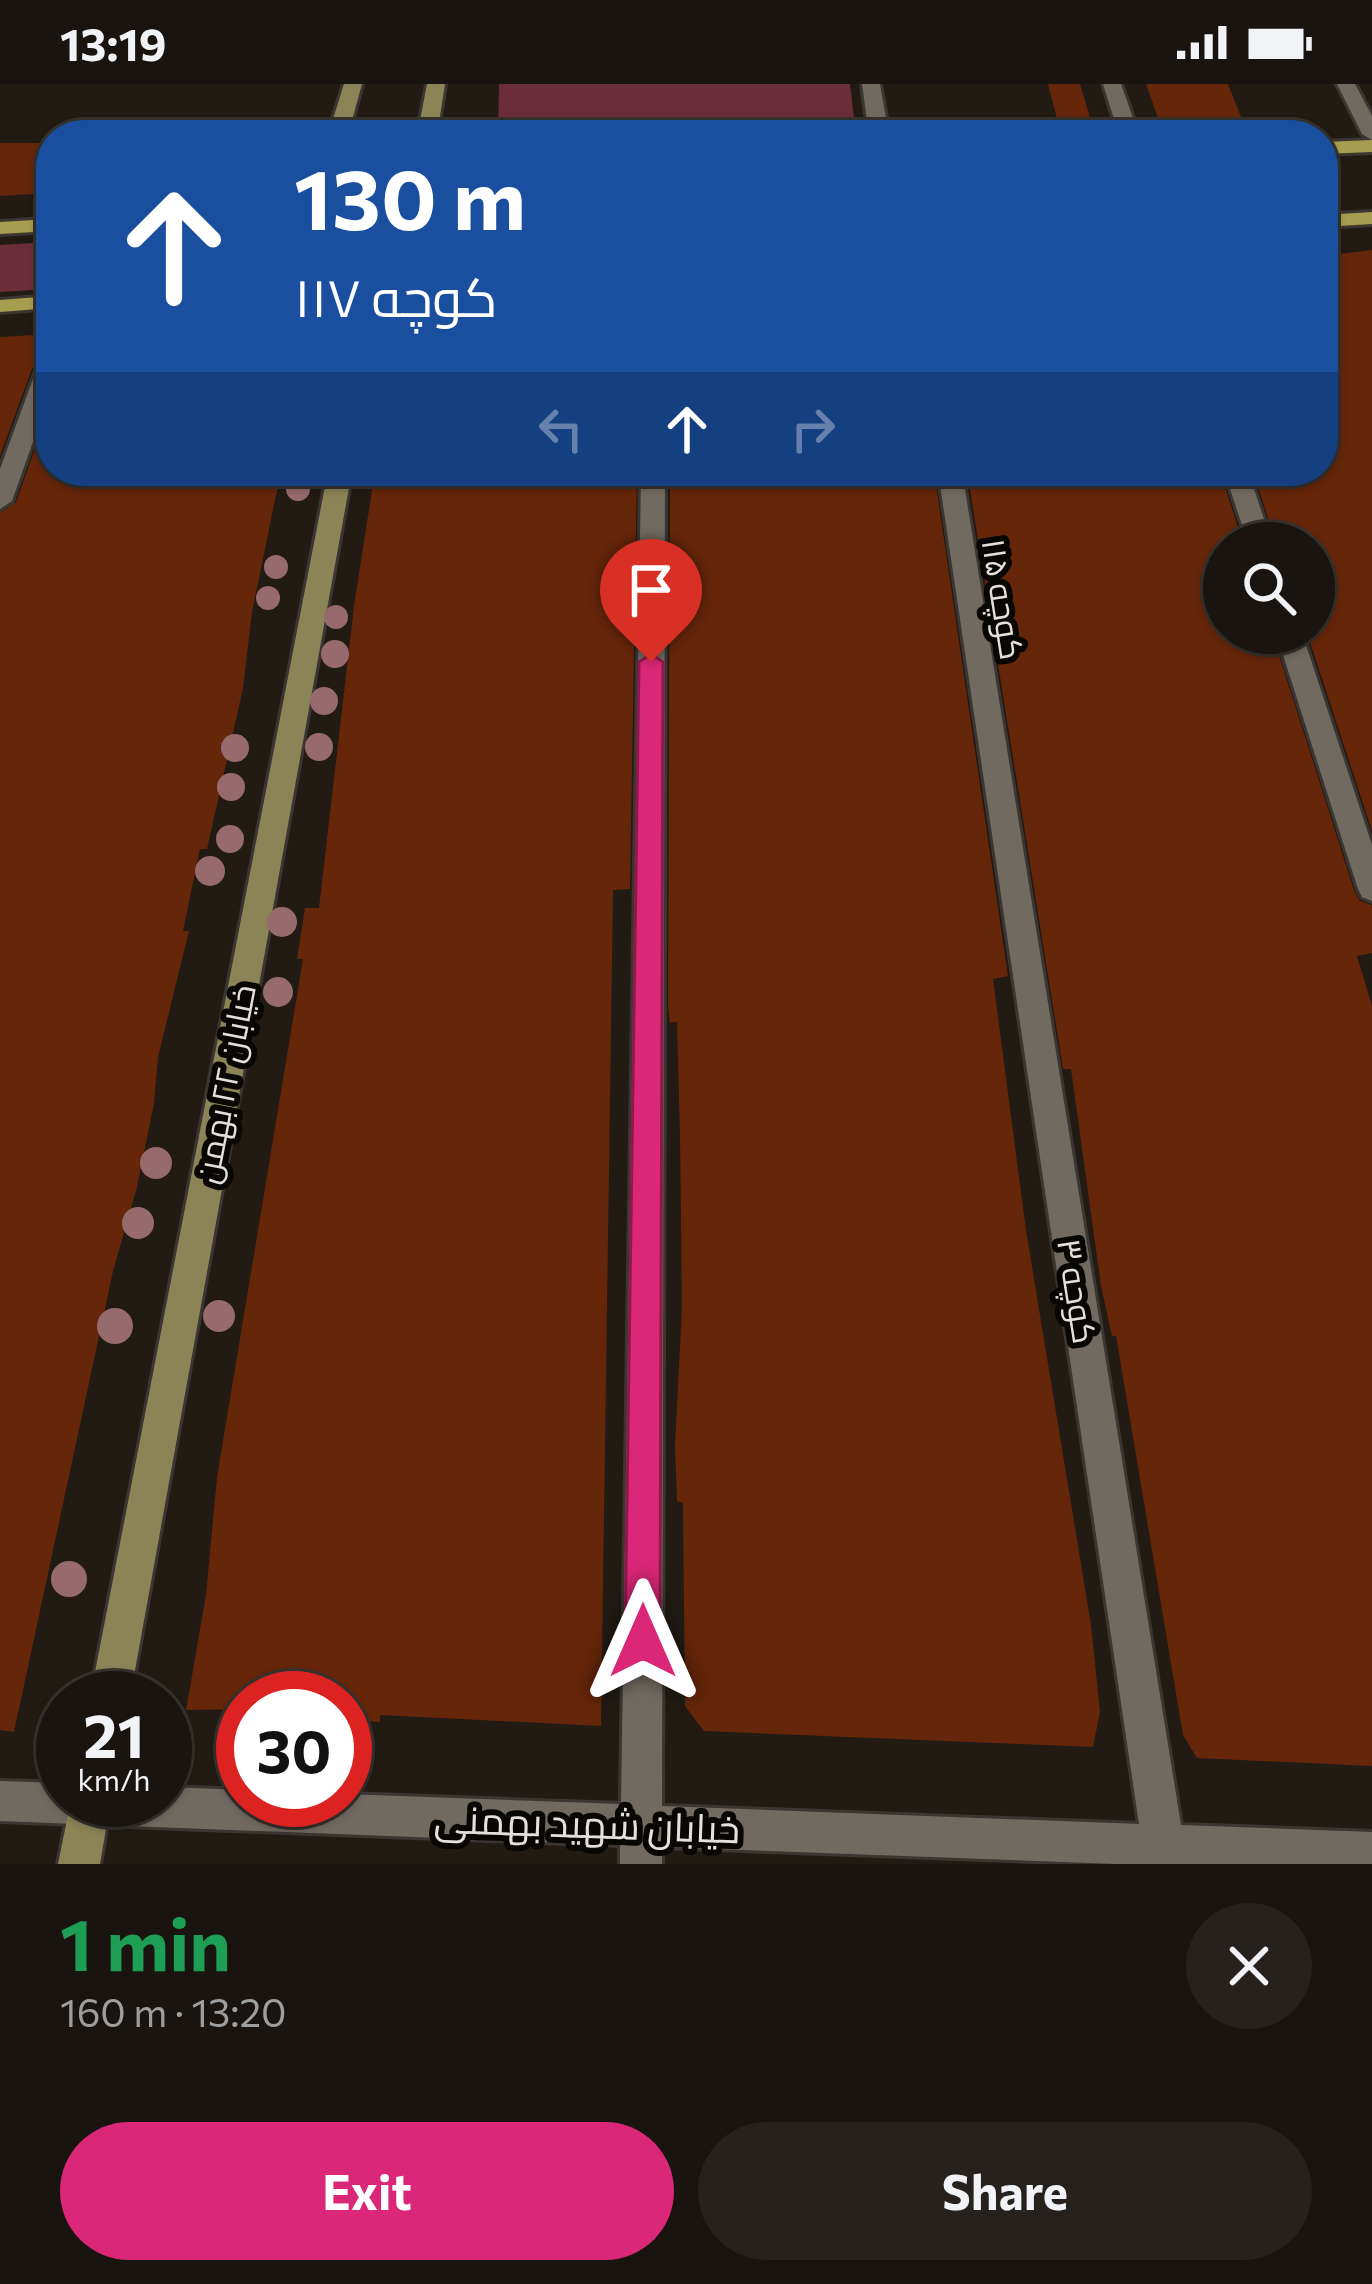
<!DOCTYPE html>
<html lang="en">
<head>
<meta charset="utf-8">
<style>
  :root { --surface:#19140f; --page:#26211d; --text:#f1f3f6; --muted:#9f9e9e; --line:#37332f; --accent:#db2777 }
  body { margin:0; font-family:Commissioner,Cairo,sans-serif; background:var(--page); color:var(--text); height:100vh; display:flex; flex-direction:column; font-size:45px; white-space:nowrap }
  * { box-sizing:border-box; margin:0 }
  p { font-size:39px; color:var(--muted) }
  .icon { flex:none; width:66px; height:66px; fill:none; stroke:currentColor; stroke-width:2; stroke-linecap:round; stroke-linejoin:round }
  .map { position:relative; height:1780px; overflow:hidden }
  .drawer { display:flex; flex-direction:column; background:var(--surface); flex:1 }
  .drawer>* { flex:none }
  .top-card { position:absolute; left:36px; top:36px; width:1302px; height:366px; border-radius:48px; box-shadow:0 3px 9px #0004,0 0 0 3px var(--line); background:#1a4fa0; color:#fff; overflow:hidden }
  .tools { position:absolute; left:1203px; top:438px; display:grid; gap:24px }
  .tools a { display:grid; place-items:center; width:132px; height:132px; border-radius:50%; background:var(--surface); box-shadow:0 3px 9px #0004,0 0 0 3px var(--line); font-size:60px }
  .speed { position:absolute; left:36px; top:1587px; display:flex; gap:24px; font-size:60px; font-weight:700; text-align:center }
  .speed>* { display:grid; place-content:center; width:156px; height:156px; border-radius:50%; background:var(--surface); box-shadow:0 3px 9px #0004,0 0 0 3px var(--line); line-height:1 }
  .speed small { font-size:30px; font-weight:400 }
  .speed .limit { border:18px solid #d22; background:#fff; color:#111 }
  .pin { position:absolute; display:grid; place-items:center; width:102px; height:102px; color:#fff; margin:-123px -51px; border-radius:50% 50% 50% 0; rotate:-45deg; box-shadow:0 0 12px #0007 }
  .pin .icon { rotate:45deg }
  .me { position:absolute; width:132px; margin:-66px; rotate:0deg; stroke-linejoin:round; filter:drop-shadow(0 0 9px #0008) }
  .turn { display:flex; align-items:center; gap:42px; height:252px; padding:0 60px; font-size:54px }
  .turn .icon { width:156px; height:156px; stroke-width:2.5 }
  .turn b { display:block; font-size:84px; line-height:102px }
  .lanes { display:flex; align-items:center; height:114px; padding:0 60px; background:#0003; justify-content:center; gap:60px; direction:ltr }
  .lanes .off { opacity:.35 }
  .round { display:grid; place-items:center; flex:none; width:126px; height:126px; border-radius:63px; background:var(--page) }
  .overview { display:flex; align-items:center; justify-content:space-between; height:204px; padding:0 60px }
  h1 { font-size:72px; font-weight:700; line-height:90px; color:#1e9e55 }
  .primary-button { display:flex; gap:24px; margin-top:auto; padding:24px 60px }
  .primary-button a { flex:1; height:138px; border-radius:72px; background:var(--accent); color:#fff; font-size:48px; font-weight:700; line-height:138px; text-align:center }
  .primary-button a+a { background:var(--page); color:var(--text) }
  .status { display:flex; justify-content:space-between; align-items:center; height:84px; padding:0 60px; background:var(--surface); direction:ltr }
  .status svg { height:33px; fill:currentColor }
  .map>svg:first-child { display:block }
  .green { fill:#6c2d3a }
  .building { fill:#65260a }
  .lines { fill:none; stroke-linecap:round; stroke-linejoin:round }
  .street-casing { stroke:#3b3632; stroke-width:6 }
  .secondary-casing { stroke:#3b3632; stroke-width:6 }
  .primary-casing { stroke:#3b3632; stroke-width:6 }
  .street { fill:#716a61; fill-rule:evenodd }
  .secondary { fill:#8b8457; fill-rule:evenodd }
  .primary { fill:#a59e4e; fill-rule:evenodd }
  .tree { fill:#976a6e }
  .route { fill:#db2777; stroke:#8e194d; stroke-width:3 }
  .labels { text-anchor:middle; stroke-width:12; stroke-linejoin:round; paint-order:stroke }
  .street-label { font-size:33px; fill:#e5e0db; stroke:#090704 }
  .near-street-label { font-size:39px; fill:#e5e0db; stroke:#090704 }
</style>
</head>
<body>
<div class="status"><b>13:19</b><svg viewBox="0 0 49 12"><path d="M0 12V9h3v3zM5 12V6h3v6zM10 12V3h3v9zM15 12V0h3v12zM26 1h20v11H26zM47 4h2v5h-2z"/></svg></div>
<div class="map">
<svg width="1372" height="1780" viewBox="0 0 1372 1780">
  <rect width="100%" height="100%" fill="#211b14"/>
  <!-- green -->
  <path class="green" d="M499 0H850L856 51H498Z
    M51 158V205L0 208V161Z"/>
  <!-- building -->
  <path class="building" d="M1048 0H1080L1094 47 1061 50Z
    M1146 0H1228L1243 38 1175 42 1158 34Z
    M0 59H51V109L0 112Z
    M1372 166V747L1307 549H1314V459H1276L1253 387H1323V172Z
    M51 250V265L36 274 0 372V253Z
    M51 320V387H281L252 528 243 604 207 765H200L183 847H189L158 973 154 1019 137 1103 113 1187 14 1648 0 1646V429L16 418Z
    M375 387H637L630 805 613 806 601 1642 380 1631V1638L345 1636V1614H243V1625L186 1626 206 1511 217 1393 303 875H297L305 824H319L354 522Z
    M670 387H934L1008 892 993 895 1026 1146 1091 1541 1100 1628 1093 1663 704 1647 685 1622 683 1419 677 1417 675 1361 682 1223 680 1052 677 938 670 939 668 923Z
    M967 387H1220L1243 459H1224V549H1272L1354 806 1360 817 1372 821V869L1357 872 1372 922V1682L1197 1674 1183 1651 1116 1252H1112L1101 1202 1071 985H1063Z"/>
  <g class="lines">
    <!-- street casing -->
    <g class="street-casing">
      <path id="street" d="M862 0H880L889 51H869Z
        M1103 0H1121L1139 51H1119Z
        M1337 0H1355L1372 32V56L1362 50Z
        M51 269V307L12 417 0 425V385L40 276Z
        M641 387H665L662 1722 1139 1740 938 387H962L1181 1741 1372 1748V1780H1117L662 1763V1780H620V1761L0 1737V1697L63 1699V1716H165V1703L243 1706V1716H345V1710L621 1720Z
        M1224 387H1248L1272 459H1248Z
        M1276 549H1302L1372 761V817L1362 813 1358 805Z"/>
    </g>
    <!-- secondary casing -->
    <g class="secondary-casing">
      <path id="secondary" d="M344 0H362L348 51H328Z
        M427 0H445L438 45 443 51 418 47Z
        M328 387H352L130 1614H90Z
        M71 1716H111L100 1780H58Z"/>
    </g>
    <!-- primary casing -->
    <g class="primary-casing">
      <path id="primary" d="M1372 56V68L1323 70V58Z
        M1372 128V140L1323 143V131Z
        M51 135V147L0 150V138Z
        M51 212V224L0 228V216Z"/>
    </g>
    <!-- street -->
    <use href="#street" class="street"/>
    <!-- secondary -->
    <use href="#secondary" class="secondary"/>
    <!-- primary -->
    <use href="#primary" class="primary"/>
  </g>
  <!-- trees -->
  <g class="tree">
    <circle cx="298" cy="405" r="12"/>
    <circle cx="276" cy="483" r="12"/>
    <circle cx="268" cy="514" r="12"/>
    <circle cx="336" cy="533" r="12"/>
    <circle cx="335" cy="570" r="14"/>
    <circle cx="324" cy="617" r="14"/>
    <circle cx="319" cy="663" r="14"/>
    <circle cx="235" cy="664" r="14"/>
    <circle cx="231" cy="703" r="14"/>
    <circle cx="230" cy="755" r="14"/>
    <circle cx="210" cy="787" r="15"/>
    <circle cx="282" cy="838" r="15"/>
    <circle cx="278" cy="908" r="15"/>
    <circle cx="156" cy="1079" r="16"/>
    <circle cx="138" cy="1139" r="16"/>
    <circle cx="219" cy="1232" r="16"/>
    <circle cx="115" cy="1242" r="18"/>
    <circle cx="69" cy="1495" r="18"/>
  </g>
  <!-- route -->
  <path class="route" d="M651 570 663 578 660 1557 655 1569 643 1574 630 1569 625 1557 639 578Z"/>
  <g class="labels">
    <!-- street labels -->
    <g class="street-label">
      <text transform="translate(1003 515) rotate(81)" y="12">کوچه ۱۱۵</text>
      <text transform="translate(225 1000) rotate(-79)" y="12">خیابان ۲۲ بهمن</text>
      <text transform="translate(1077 1207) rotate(81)" y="12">کوچه ۳</text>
    </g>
    <!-- near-street labels -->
    <g class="near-street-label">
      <text transform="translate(587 1740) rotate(2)" y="14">خیابان شهید بهمنی</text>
    </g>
  </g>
</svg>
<div class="tools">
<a><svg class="icon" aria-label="search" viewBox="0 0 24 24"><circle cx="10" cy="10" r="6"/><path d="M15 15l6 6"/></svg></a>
</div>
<div class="speed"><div>21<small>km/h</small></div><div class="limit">30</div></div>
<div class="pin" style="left:651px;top:578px;background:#d93025"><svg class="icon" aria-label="arrive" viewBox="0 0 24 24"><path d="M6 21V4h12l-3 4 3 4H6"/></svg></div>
<svg class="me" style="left:643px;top:1557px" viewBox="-20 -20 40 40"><path d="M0-17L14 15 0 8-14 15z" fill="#db2777" stroke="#fff" stroke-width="4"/></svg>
<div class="top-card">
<div class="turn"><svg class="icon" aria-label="ahead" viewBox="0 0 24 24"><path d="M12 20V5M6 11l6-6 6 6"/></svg><div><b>130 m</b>کوچه ۱۱۷</div></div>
<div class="lanes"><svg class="icon off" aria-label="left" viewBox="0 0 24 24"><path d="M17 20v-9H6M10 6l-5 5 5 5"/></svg><svg class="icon" aria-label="ahead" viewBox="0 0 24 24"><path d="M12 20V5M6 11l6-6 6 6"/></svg><svg class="icon off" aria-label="right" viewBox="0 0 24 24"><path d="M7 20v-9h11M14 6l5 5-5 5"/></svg></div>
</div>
</div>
<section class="drawer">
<div class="overview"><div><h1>1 min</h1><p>160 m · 13:20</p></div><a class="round"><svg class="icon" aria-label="close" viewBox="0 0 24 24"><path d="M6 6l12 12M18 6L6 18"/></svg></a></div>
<div class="primary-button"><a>Exit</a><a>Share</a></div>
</section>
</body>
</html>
